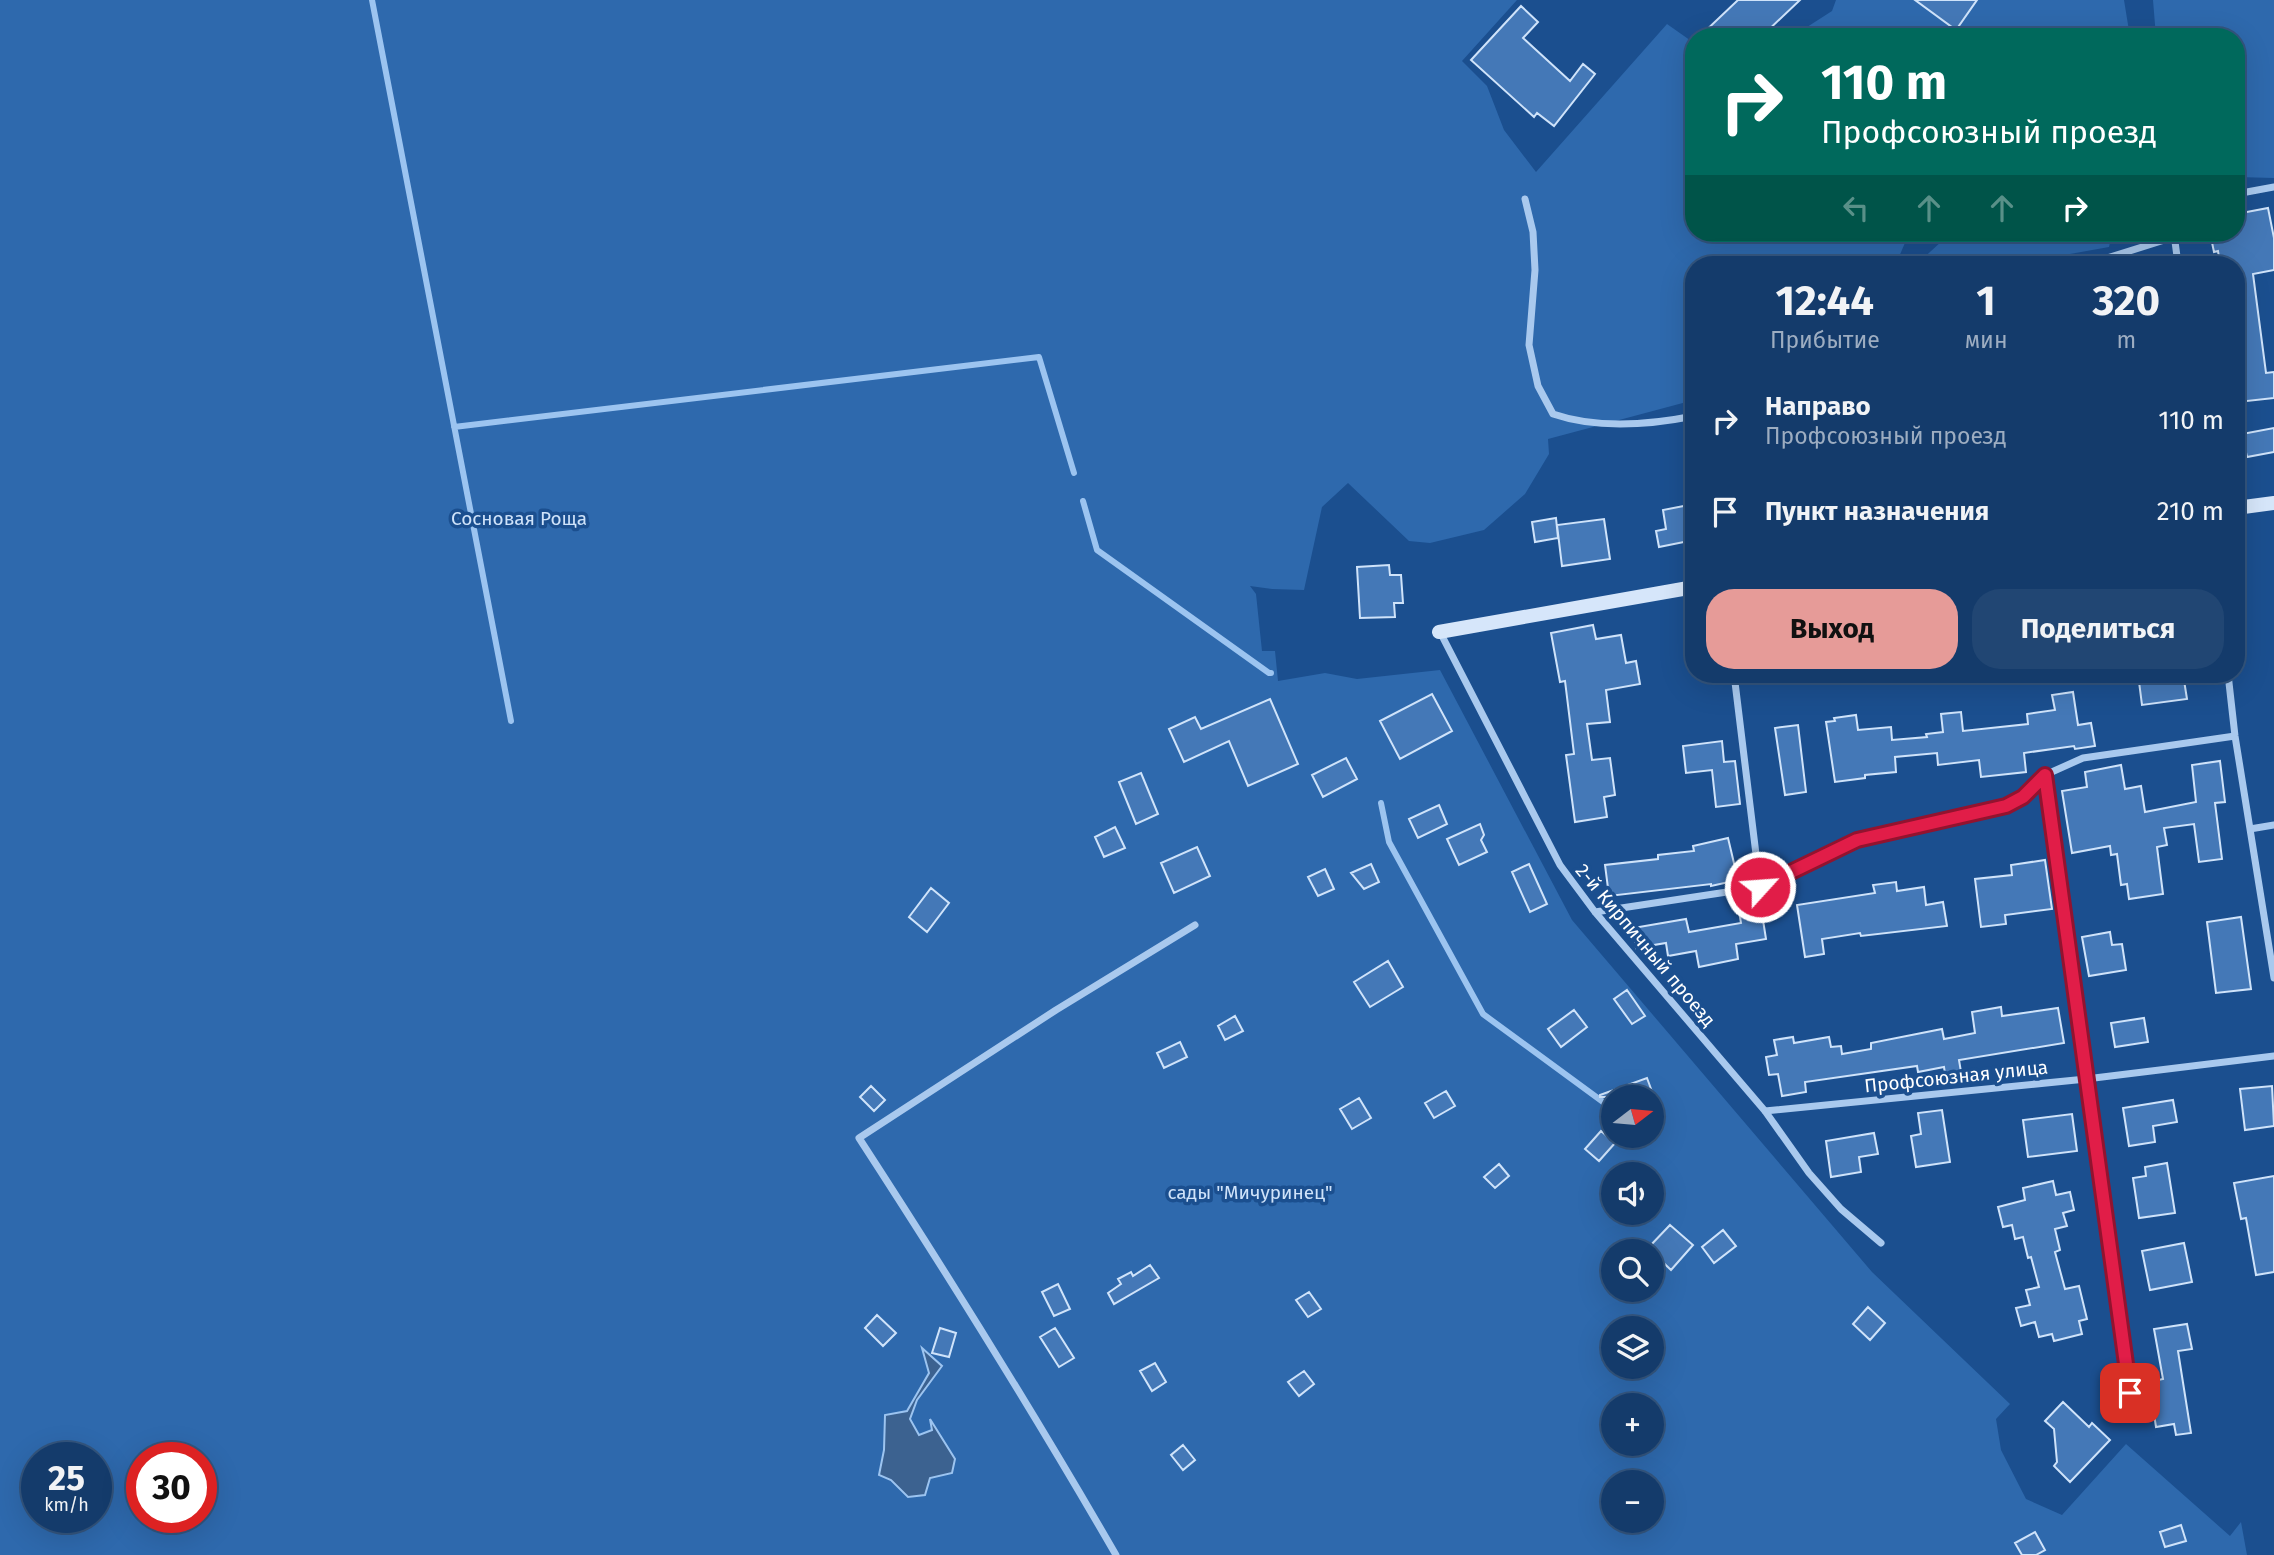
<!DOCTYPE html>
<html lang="ru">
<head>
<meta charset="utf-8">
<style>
  :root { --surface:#143b6b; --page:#214673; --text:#f1f3f6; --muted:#9dadc1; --line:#33557e; --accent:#e69b98 }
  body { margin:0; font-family:"Fira Sans",sans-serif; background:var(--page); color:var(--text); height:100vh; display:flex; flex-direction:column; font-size:26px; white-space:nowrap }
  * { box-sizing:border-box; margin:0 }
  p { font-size:23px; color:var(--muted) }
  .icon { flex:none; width:38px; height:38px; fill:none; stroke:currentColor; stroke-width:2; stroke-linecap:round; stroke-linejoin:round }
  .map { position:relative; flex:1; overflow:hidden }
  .panel { position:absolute; left:1685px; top:256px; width:560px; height:427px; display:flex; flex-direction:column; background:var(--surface); border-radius:28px; box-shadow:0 7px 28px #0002,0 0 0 2px var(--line) }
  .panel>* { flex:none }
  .hud { position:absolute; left:1685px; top:28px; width:560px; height:214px; border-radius:28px; box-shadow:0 7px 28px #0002,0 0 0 2px var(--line); background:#00695c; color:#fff; overflow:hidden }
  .needle { width:46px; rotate:74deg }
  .controls { position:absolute; left:1601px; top:1085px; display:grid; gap:14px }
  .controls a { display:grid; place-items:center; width:63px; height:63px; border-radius:50%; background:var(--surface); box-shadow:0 7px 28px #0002,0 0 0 2px var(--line); font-size:35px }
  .speed { position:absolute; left:21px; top:1442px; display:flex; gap:14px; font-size:35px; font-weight:700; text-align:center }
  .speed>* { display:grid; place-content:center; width:91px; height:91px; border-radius:50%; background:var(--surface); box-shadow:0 7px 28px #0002,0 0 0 2px var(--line); line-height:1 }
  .speed small { font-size:18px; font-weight:400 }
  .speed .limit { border:10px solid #d22; background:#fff; color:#111 }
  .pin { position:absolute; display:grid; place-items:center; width:60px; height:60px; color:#fff; margin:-30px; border-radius:14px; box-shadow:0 4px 10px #0006 }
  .me { position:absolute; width:77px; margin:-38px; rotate:64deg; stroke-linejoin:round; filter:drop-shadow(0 0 5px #0008) }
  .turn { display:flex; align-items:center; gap:24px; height:147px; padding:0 21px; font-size:32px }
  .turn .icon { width:91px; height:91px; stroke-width:2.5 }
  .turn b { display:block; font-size:49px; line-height:60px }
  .lanes { display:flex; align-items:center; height:66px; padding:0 21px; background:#0003; justify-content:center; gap:35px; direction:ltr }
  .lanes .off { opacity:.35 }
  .eta { display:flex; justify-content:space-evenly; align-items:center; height:119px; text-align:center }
  .eta b { font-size:42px; font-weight:700; line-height:49px }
  .action { display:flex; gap:14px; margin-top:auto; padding:14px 21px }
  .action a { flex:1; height:80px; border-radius:28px; background:var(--accent); color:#111; font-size:28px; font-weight:700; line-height:80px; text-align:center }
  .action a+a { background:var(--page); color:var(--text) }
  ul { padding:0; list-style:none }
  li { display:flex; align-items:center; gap:21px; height:91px; padding:0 21px }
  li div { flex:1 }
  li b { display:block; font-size:26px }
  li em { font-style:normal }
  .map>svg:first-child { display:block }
  .green { fill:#2e69ad; fill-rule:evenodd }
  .water { fill:#3c6290; stroke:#9cc4f0; stroke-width:2 }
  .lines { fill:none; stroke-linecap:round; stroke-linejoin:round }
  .stream { stroke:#9cc4f0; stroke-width:6 }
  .building { fill:#4478b7; stroke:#cfe3fa; stroke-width:2 }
  .street { stroke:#a9c9ee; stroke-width:7 }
  .secondary { stroke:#d6e6fa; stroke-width:14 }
  .route-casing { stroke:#92132f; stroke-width:18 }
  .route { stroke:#e11d48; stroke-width:12 }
  .labels { text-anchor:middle; stroke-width:7; stroke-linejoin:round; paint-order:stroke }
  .park-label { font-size:19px; fill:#cfe3fa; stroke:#1b4f8f }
  .street-label { font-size:19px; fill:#fff; stroke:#1b4f8f }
</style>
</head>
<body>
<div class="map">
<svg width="2274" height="1555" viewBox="0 0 2274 1555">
  <rect width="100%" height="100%" fill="#1b4f8f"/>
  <!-- green -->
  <path class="green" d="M0 0H1517L1462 61 1487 86 1504 130 1536 172 1667 24 1694 43V233H1906L1907 238 1896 264H1694V400L1548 439 1549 454 1525 494 1484 530 1430 543 1409 541 1348 483 1322 507 1304 590 1272 589 1250 586 1256 594 1262 651H1275L1278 681 1325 673 1357 679 1440 670 1572 920 1872 1272 2010 1404 1996 1419 2001 1450 2026 1499 2062 1515 2126 1444 2230 1536 2241 1522 2247 1555H0ZM1614 1097H1652V1136H1614ZM1614 1174H1652V1213H1614ZM1614 1251H1652V1290H1614ZM1614 1328H1652V1367H1614ZM1614 1405H1652V1444H1614ZM37 1458H96V1517H37ZM142 1458H201V1517H142ZM1614 1482H1652V1521H1614Z
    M1836 0H2124L2130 37H1805L1804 29 1832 11Z
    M2153 0H2274V178L2237 177 2236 37H2156Z
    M1960 233H2112L2109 247 2014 264H1917L1943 240Z"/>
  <!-- water -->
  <path class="water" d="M922 1348 942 1366 917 1400 910 1419 919 1435 932 1430 930 1419 955 1459 952 1473 930 1478 925 1495 908 1497 891 1480 879 1475 884 1450 885 1415 907 1411 929 1373Z"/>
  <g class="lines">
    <!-- stream -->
    <path class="stream" d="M372 0 511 721
      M454 427 1039 357 1074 473
      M1083 501 1097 550 1269 673H1271
      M1381 803 1389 842 1483 1014 1614 1110"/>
  </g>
  <!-- building -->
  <path class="building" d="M1738 0H1800L1761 37H1699Z
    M1915 0H1977L1956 30Z
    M1521 6 1538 22 1523 38 1570 81 1583 64 1595 74 1554 126 1537 113 1534 117 1471 60Z
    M2268 208 2274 238V270L2253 274 2266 373 2274 372V398L2238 402 2236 264H2220L2218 251 2214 252 2210 233H2236V214Z
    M2274 428V452L2247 457 2242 434Z
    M1694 504V540L1659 547 1656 531 1666 529 1663 510Z
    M1556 518 1558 538 1535 542 1532 522Z
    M1604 519 1610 559 1562 566 1557 525Z
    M1389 565 1390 575H1401L1403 603H1394L1395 617 1360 618 1357 567Z
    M1593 625 1596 639 1621 635 1626 663 1636 661 1640 684 1606 690 1610 722 1587 724 1592 760 1610 758 1615 795 1604 797 1607 817 1575 822 1566 755 1574 754 1565 681 1560 682 1551 633Z
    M2138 674H2183L2187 699 2142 705Z
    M2073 692 2078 725 2091 723 2095 746 2075 749 2074 746 2024 753 2026 772 1981 777 1979 760 1938 765 1937 753 1895 757 1896 772 1865 775V778L1835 782 1826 722 1835 721 1834 718 1856 715 1858 730 1891 727 1892 740 1927 737 1926 734 1943 732 1941 714 1961 712 1963 731 2028 724 2027 714 2055 710 2052 695Z
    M1432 694 1452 731 1400 759 1380 721Z
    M1270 699 1298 764 1248 786 1229 741 1184 762 1169 729 1195 717 1201 729Z
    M1798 725 1806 792 1785 795 1775 728Z
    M1722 741 1724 762 1735 761 1740 804 1716 807 1712 770 1686 773 1683 746Z
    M1346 758 1357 779 1323 797 1312 775Z
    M2220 761 2225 802 2215 803 2222 859 2199 862 2194 824 2164 828 2167 845 2157 847 2163 894 2129 899 2127 884 2121 885 2117 854 2111 855 2110 846 2072 853 2062 791 2087 787 2085 772 2121 765 2125 789 2141 786 2145 812 2196 802 2192 765Z
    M1141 773 1158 814 1136 824 1119 782Z
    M1439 805 1447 824 1418 838 1409 819Z
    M1480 824 1484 835 1481 840 1487 852 1459 865 1447 839Z
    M1115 827 1125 848 1104 857 1095 837Z
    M1728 838 1738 880 1711 886V884L1609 896 1605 865 1658 859V855L1694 851 1693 846Z
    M1197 847 1210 876 1174 893 1161 863Z
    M2045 860 2052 909 2005 915 2006 924 1981 927 1975 879 2012 875 2011 865Z
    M1371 864 1379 882 1364 889 1351 873Z
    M1529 864 1547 904 1530 912 1512 872Z
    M1325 869 1334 889 1318 896 1308 877Z
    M1896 882 1897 891 1924 887 1926 905 1943 902 1947 926 1861 936 1860 933 1822 939 1824 954 1805 957 1797 905 1875 893 1873 885Z
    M931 888 949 903 927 932 909 917Z
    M1760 901 1766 939 1736 944 1738 959 1699 967 1696 951 1668 956 1666 943 1636 948 1633 928 1686 919 1689 932 1741 923 1738 905Z
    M2241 917 2251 989 2216 993 2207 922Z
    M2110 932 2112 945 2122 944 2126 970 2089 976 2082 937Z
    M1388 961 1403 987 1370 1007 1354 982Z
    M1627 990 1645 1016 1632 1024 1614 999Z
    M2001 1007 2002 1016 2058 1008 2064 1043 1959 1060 1962 1078 1946 1080 1944 1067 1918 1072 1917 1066 1805 1082 1806 1092 1782 1096 1778 1074 1769 1075 1766 1057 1777 1055 1774 1040 1793 1037 1794 1043 1829 1037 1831 1047 1841 1046 1842 1054 1871 1049V1043L1942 1029 1944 1039 1975 1033 1972 1012Z
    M1574 1010 1587 1027 1561 1047 1548 1029Z
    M1235 1016 1243 1031 1225 1040 1218 1026Z
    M2144 1018 2148 1042 2115 1047 2111 1023Z
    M1180 1042 1187 1057 1164 1068 1157 1053Z
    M1647 1078 1654 1097H1600V1095Z
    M871 1086 885 1100 874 1111 860 1097Z
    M2272 1086 2274 1126 2245 1130 2240 1089Z
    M1446 1091 1455 1106 1434 1118 1425 1103Z
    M1359 1098 1371 1118 1352 1129 1340 1109Z
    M2173 1100 2177 1122 2153 1126 2155 1142 2129 1146 2123 1108Z
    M1942 1110 1950 1162 1916 1167 1911 1136 1921 1134 1918 1113Z
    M2072 1114 2077 1151 2028 1157 2023 1120Z
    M1601 1131 1615 1143 1599 1161 1585 1149Z
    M1874 1133 1878 1154 1859 1157 1861 1172 1831 1177 1826 1141Z
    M2167 1163 2175 1213 2139 1218 2133 1178 2146 1176 2145 1167Z
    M1499 1164 1509 1176 1495 1188 1484 1177Z
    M2274 1176V1272L2256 1275 2246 1218 2241 1219 2234 1183Z
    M2053 1181 2056 1195 2070 1192 2074 1210 2063 1213 2067 1226 2055 1229 2060 1250 2055 1252 2065 1289 2079 1286 2087 1319 2079 1321 2082 1334 2054 1341 2052 1334 2039 1337 2035 1322 2021 1326 2016 1308 2030 1305 2026 1290 2039 1287 2031 1257 2028 1258 2023 1237 2015 1239 2012 1225 2003 1227 1998 1207 2025 1200 2023 1188Z
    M1670 1225 1693 1245 1671 1270 1648 1248Z
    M1723 1230 1736 1246 1714 1263 1702 1247Z
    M2184 1243 2192 1282 2150 1290 2142 1251Z
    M1150 1265 1159 1278 1114 1304 1108 1293 1121 1284 1118 1279 1131 1272 1133 1276Z
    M1058 1284 1070 1309 1054 1316 1042 1292Z
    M1309 1292 1321 1309 1308 1317 1296 1300Z
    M1868 1307 1885 1323 1870 1340 1853 1324Z
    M877 1315 896 1333 883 1346 865 1328Z
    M2187 1324 2192 1349 2178 1351 2191 1433 2176 1435 2174 1424 2156 1427 2149 1382 2163 1379 2154 1329Z
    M940 1328 956 1333 949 1357 932 1353Z
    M1055 1328 1074 1358 1059 1367 1040 1337Z
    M1155 1363 1166 1382 1152 1391 1140 1371Z
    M1304 1371 1314 1384 1299 1396 1288 1382Z
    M2063 1402 2089 1427 2092 1423 2110 1440 2070 1482 2054 1466 2057 1462 2054 1429 2045 1421Z
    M1183 1445 1195 1460 1183 1470 1171 1455Z
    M2181 1525 2186 1541 2165 1547 2160 1532Z
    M2035 1532 2045 1550 2036 1555H2022L2015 1543Z"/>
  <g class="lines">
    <!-- street -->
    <path class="street" d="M2236 194 2274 187
      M1525 199 1533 232 1535 270 1529 345 1538 386 1553 414C1597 429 1649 425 1694 416
      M2174 234 2178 264
      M2088 264 2174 237
      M1440 632 1560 865 1595 912 1765 1111 1809 1173 1841 1209 1881 1243
      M1734 674 1760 887
      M2228 674 2235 736 2274 978
      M2045 775 2134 1419
      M2250 829 2274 825
      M1595 912 1760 887 1858 840 2006 806 2023 797 2045 775 2083 758 2235 736
      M1765 1111 2086 1079 2274 1056
      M1116 1555C1034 1413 948 1275 859 1138L1056 1010 1195 925"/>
    <!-- secondary -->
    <path class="secondary" d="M2236 508 2274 503
      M1439 632 1694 587"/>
  </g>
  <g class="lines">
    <!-- route casing -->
    <g class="route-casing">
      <path id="route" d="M1760 887 1857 840 2006 806 2023 797 2045 775 2130 1393"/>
    </g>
    <!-- route -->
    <use href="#route" class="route"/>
  </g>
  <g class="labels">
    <!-- park labels -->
    <g class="park-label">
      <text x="519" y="525">Сосновая Роща</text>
      <text x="1250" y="1199">сады "Мичуринец"</text>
    </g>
    <!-- street labels -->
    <g class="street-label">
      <text transform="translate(1646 945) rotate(50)" y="7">2-й Кирпичный проезд</text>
      <text transform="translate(1956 1076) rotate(-6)" y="7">Профсоюзная улица</text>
    </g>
  </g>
</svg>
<div class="controls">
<a><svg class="needle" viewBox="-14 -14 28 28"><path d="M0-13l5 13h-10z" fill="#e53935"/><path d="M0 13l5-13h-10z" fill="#9dadc1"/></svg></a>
<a><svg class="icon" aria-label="sound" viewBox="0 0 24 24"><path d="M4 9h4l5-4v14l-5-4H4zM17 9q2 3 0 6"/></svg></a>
<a><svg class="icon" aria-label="search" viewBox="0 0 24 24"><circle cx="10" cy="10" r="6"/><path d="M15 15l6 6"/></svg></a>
<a><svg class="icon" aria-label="layers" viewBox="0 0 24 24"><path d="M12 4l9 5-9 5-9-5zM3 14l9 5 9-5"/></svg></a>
<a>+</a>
<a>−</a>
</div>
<div class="speed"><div>25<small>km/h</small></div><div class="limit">30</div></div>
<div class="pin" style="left:2130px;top:1393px;background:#d93025"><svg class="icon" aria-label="arrive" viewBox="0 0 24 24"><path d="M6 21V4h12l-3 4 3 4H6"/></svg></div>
<svg class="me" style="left:1760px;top:887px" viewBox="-20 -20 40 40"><circle r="17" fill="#e11d48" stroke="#fff" stroke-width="3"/><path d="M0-11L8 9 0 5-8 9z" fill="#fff"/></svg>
<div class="hud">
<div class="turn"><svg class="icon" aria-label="right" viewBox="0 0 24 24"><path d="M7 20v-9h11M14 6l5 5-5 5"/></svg><div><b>110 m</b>Профсоюзный проезд</div></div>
<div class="lanes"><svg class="icon off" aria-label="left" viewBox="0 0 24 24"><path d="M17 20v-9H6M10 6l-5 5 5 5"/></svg><svg class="icon off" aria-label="ahead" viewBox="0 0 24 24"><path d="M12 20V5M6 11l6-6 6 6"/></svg><svg class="icon off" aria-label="ahead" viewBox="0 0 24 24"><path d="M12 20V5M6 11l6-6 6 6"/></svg><svg class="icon" aria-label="right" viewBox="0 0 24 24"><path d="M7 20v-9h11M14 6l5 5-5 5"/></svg></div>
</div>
<section class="panel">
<div class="eta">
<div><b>12:44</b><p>Прибытие</p></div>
<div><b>1</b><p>мин</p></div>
<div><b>320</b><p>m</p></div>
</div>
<ul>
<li><svg class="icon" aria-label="right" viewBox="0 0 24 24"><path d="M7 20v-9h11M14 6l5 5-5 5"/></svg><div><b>Направо</b><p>Профсоюзный проезд</p></div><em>110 m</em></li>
<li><svg class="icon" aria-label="arrive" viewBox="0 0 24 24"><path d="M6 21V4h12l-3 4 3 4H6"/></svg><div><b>Пункт назначения</b></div><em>210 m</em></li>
</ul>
<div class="action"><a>Выход</a><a>Поделиться</a></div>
</section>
</div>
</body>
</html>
